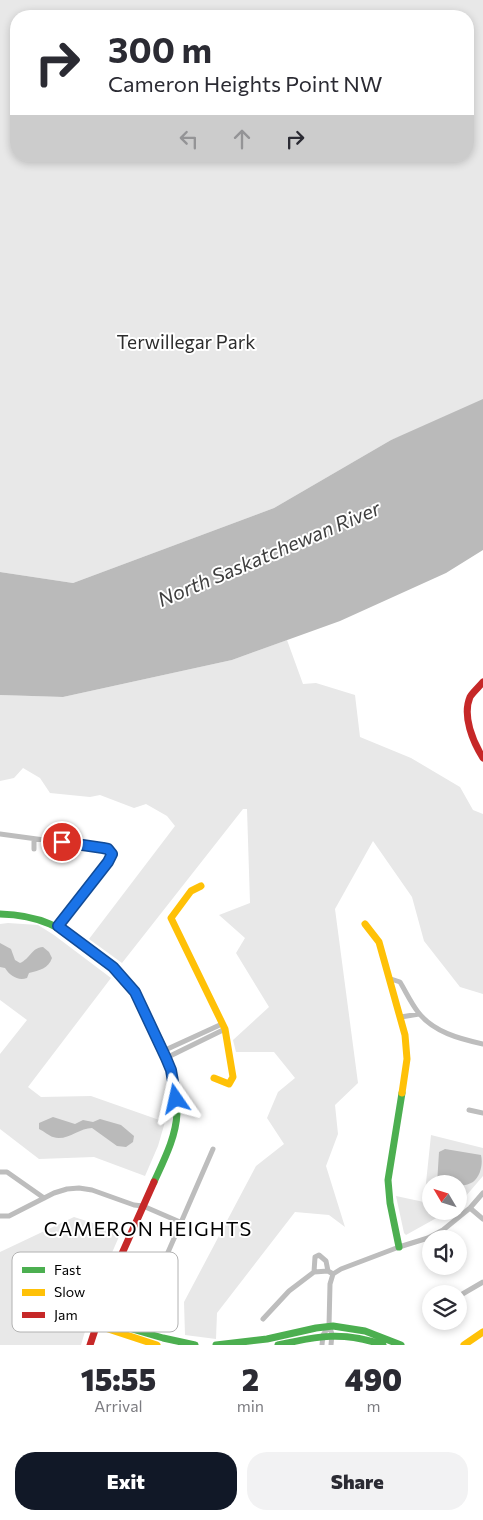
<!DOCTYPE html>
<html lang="en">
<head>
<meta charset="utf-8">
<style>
  :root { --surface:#fff; --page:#f2f2f3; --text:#2b2b33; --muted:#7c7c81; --accent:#111827 }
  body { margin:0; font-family:Commissioner,sans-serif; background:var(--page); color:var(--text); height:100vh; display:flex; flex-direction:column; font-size:19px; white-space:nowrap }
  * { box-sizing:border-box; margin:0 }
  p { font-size:16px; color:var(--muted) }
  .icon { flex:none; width:28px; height:28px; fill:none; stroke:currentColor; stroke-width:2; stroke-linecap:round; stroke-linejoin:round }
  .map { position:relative; height:1345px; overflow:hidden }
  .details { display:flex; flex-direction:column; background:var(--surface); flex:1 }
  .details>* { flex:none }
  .hud { position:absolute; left:10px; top:10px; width:464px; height:152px; border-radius:20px; box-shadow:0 2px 8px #0003; background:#fff; color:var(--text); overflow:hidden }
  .needle { width:32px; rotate:308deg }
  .tools { position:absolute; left:422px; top:1175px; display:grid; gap:10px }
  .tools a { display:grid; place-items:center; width:45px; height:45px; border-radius:50%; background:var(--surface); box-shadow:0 2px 8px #0003; font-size:25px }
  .pin { position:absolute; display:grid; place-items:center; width:42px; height:42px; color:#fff; margin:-21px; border:2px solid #fff; border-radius:50%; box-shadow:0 1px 5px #0007 }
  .me { position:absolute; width:55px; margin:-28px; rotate:349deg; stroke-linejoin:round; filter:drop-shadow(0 0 4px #0008) }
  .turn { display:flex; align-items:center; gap:18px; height:105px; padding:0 15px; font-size:22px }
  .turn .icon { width:65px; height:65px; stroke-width:2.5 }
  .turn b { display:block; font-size:35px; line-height:42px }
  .lanes { display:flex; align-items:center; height:48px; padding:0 15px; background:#0003; justify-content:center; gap:25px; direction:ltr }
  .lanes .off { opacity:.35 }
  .eta { display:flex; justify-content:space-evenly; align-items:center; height:85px; text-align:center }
  .eta b { font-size:30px; font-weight:800; line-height:35px }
  .cta { display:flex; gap:10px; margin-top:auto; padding:10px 15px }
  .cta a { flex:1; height:58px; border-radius:20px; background:var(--accent); color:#fff; font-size:20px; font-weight:800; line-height:58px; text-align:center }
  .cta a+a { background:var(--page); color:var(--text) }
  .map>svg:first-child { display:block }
  .green { fill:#e8e8e8; fill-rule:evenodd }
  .water { fill:#bababa }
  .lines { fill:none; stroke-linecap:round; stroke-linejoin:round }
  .street { stroke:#bdbdbd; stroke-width:5 }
  .fast { stroke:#4caf50; stroke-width:7 }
  .slow { stroke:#ffc107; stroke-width:7 }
  .jam { stroke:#c62828; stroke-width:7 }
  .route-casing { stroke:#114b97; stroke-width:12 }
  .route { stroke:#1a73e8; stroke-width:9 }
  .labels { text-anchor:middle; stroke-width:4; stroke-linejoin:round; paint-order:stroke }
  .park-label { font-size:19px; fill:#2c2c2c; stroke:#fff }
  .water-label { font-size:20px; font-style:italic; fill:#3d3d3d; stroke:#fff }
  .neighbourhood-label { font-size:20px; letter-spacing:1px; fill:#000; stroke:#fff }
  .key { fill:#fff; stroke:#b2b2b2; stroke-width:1 }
  .key-label { font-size:14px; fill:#000 }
</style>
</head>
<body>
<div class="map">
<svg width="483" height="1345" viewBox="0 0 483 1345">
  <rect width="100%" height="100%" fill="#fff"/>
  <!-- green -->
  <path class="green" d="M0 0H483V405L391 440 274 508 73 583 0 572ZM16 16H468V156H16Z
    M287 640 303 684 316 683 355 695 360 737 411 758 460 787 473 810 483 814V994L460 987 424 941 412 897 373 841 335 909 358 1083 335 1105 338 1134 326 1166 345 1227 329 1215 295 1212 217 1313 216 1339 185 1335 184 1302 256 1166 284 1144 267 1118 278 1092 295 1078 274 1052H236L233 1040 269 1007 236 953 245 938 219 915 250 903 247 809H243L122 963 89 939 175 826 167 816 146 804 134 808 100 795 90 797 50 793 40 778 23 768 14 778 0 781V695L63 697 232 660Z
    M8 923 38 925 54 935 111 978 28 1087 41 1097 91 1096 165 1122 158 1146 145 1176 94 1157 39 1159 0 1129V1054L27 1020 0 1000V924Z
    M431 1135 483 1148V1176L459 1204V1184H431V1211H449L406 1235 404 1233 396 1196 424 1202Z
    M74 1217 121 1232 101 1278 81 1345H0V1252Z"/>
  <!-- water -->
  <path class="water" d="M483 399V550L446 573 340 621 232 660 63 697 0 695V572L73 583 274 508 391 440Z
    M0 943 11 949 15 960 20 963C30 959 31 948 43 947L49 952 52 958C48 969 40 970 29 973L27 978C18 981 10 976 5 968L0 967Z
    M53 1117 75 1124 83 1120 93 1122 100 1119 121 1125 134 1136 133 1142 126 1147 117 1146 92 1128C79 1128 66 1142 53 1137 49 1136 44 1131 39 1129V1123Z
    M445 1149 481 1155C483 1163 481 1176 473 1182 470 1184 465 1185 461 1186L459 1191V1184H437L439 1152Z"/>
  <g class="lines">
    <!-- street -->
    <path class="street" d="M0 834 103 848 107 849 112 854 108 862 58 926
      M34 849V839
      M391 979 400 982C406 992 411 1003 418 1012 433 1032 460 1039 483 1044
      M401 1017 419 1014
      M163 1051 222 1024
      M166 1058 225 1029
      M469 1110 483 1113
      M0 1172H7L44 1198
      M470 1208 483 1219
      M0 1216H9L54 1193 67 1189 79 1188 92 1190 134 1205 143 1206 180 1222
      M314 1272 315 1257 319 1255 326 1261 328 1271
      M152 1289 213 1149
      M459 1296 483 1282
      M429 1314 431 1313
      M263 1319 289 1291 314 1272 328 1271 333 1274
      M322 1345 323 1335 329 1326
      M331 1345 332 1334 329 1326 330 1284 333 1274 341 1269 399 1247 428 1238 443 1230 470 1208 483 1193"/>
    <!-- fast -->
    <path class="fast" d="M0 914C40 915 62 927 93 952 106 961 118 970 127 983 141 1001 150 1022 159 1043 169 1065 178 1089 177 1113 176 1137 164 1160 154 1182
      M399 1247 390 1203 388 1180 402 1093
      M98 1319 163 1338 195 1345
      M216 1345 267 1339 316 1328 333 1326 365 1331 401 1345
      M278 1345C317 1336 344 1331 383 1345"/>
    <!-- slow -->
    <path class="slow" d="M201 886 191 891 171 918 225 1029 233 1077 229 1084 214 1078
      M365 924 379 942 405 1035 407 1059 402 1093
      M96 1325 157 1345
      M464 1345 483 1332"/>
    <!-- jam -->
    <path class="jam" d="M483 682C479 687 473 692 470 697 462 716 473 742 483 758
      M90 1345 116 1267 154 1182"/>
  </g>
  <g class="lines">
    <!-- route casing -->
    <g class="route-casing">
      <path id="route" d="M62 842 103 848 108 849 112 854 108 862 58 926 113 967 135 992 166 1058 171 1070 176 1099"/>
    </g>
    <!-- route -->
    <use href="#route" class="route"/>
  </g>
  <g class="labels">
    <!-- park labels -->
    <g class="park-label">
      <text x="186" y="349">Terwillegar Park</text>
    </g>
    <!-- water labels -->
    <g class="water-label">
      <text transform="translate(269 554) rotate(-23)" y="7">North Saskatchewan River</text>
    </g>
    <!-- neighbourhood labels -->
    <g class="neighbourhood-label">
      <text x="148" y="1236">CAMERON HEIGHTS</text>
    </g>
  </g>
  <!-- legend -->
  <rect x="12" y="1252" width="166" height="80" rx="8" class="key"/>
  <rect x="22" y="1267" width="23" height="6" fill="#4caf50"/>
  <rect x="22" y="1289" width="23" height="7" fill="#ffc107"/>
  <rect x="22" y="1312" width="23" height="6" fill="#c62828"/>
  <g class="key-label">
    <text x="54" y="1275">Fast</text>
    <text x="54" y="1297">Slow</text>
    <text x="54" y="1320">Jam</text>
  </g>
</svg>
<div class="tools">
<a><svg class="needle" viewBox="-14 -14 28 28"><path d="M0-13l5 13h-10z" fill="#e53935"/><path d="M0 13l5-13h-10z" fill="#7c7c81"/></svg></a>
<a><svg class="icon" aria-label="sound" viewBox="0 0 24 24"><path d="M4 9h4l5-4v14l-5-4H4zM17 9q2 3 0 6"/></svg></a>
<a><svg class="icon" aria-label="layers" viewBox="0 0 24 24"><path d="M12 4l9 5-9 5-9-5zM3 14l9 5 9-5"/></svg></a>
</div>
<div class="pin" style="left:62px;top:842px;background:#d93025"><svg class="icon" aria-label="arrive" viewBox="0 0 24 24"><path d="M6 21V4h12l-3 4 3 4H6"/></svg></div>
<svg class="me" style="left:176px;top:1099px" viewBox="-20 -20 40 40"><path d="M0-17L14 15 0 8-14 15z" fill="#1a73e8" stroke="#fff" stroke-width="4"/></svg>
<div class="hud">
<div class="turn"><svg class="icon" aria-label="right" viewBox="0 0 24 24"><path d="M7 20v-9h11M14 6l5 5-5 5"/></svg><div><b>300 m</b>Cameron Heights Point NW</div></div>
<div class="lanes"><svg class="icon off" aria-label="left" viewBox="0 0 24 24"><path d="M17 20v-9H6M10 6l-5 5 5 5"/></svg><svg class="icon off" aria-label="ahead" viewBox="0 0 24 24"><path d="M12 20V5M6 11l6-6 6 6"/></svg><svg class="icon" aria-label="right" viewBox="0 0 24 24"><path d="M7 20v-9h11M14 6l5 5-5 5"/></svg></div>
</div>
</div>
<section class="details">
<div class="eta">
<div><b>15:55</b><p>Arrival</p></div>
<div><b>2</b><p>min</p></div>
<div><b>490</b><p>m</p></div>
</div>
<div class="cta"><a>Exit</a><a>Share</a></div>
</section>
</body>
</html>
